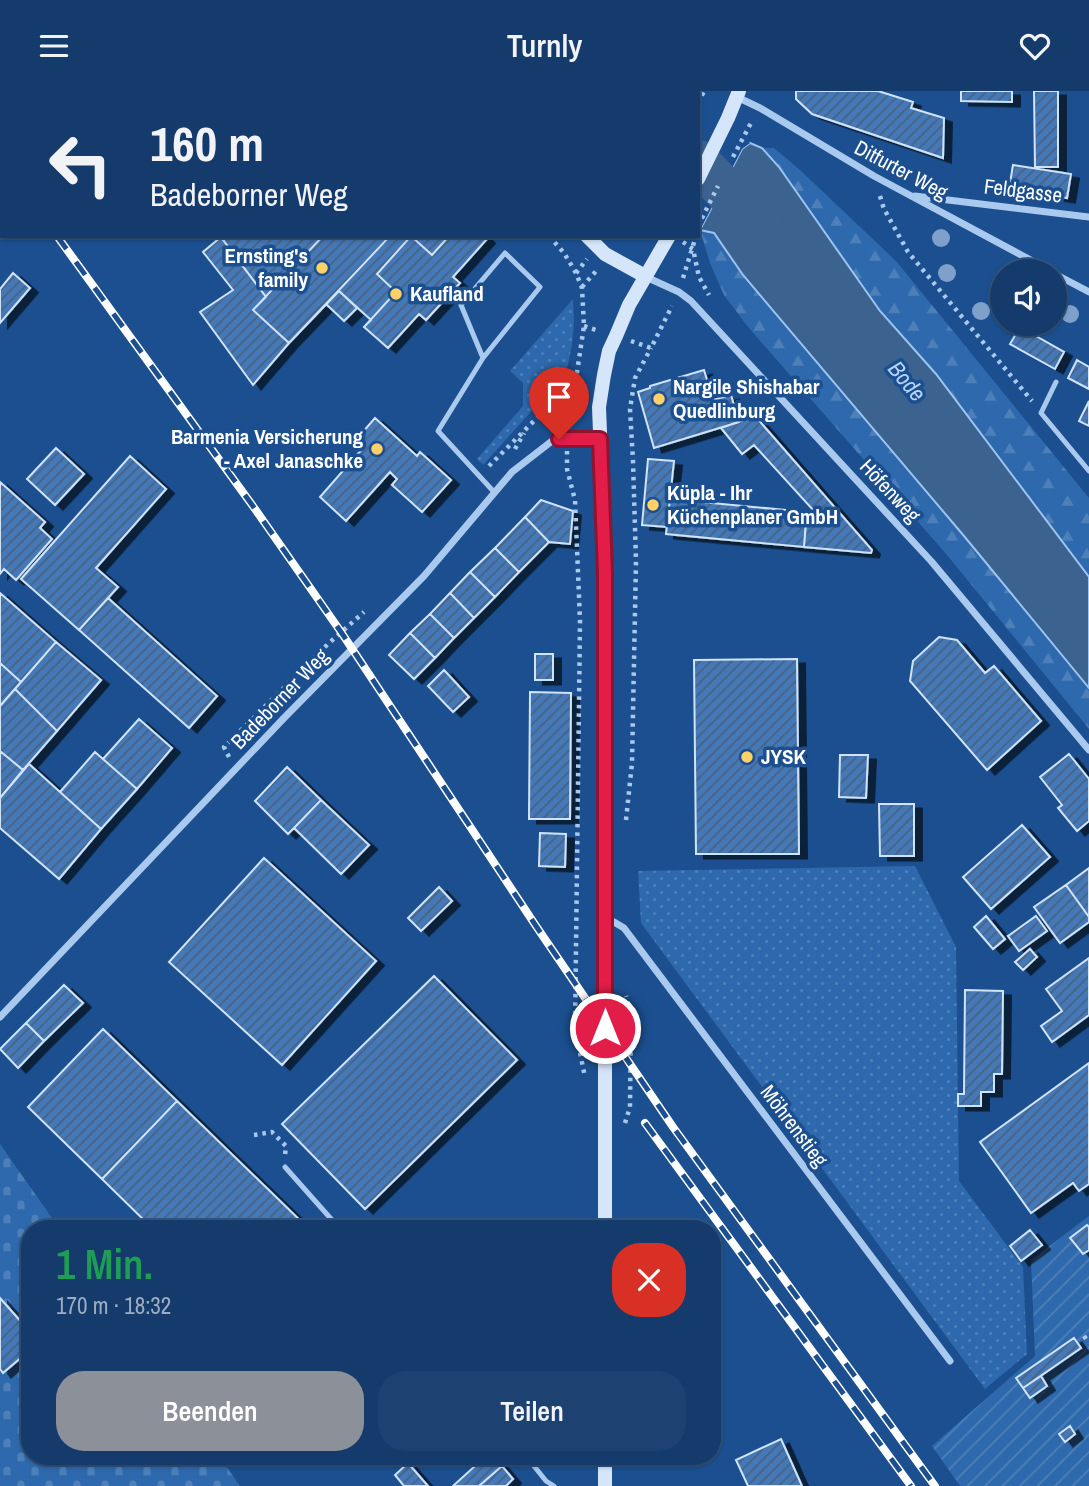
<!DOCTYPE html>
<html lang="de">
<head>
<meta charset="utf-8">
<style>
  :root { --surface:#143b6b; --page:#1d4271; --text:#f1f3f6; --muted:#9dadc1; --line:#33557e; --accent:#8c9099 }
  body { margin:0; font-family:"Archivo Narrow",sans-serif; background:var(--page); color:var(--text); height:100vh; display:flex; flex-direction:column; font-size:26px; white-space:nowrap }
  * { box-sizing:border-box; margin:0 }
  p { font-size:23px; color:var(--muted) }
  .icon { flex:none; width:38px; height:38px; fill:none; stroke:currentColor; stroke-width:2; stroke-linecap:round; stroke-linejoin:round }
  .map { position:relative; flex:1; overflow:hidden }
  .panel { position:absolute; left:21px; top:1129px; width:700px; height:245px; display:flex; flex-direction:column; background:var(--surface); border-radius:28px; box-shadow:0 2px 5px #0004,0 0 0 2px var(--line) }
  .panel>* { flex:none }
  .hud { position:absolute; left:0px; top:0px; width:700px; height:147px; box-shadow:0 2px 5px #0004,0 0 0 2px var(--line); background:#143b6b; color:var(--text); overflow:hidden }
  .controls { position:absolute; left:990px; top:168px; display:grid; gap:14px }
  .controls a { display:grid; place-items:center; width:77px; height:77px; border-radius:50%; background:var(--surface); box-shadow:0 2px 5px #0004,0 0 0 2px var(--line); font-size:35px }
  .pin { position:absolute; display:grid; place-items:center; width:60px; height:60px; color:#fff; margin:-72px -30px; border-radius:50% 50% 50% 0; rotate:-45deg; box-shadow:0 0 7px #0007 }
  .pin .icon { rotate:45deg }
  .me { position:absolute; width:77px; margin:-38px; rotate:0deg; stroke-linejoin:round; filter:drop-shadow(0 0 5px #0008) }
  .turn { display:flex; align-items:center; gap:24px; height:147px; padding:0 35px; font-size:32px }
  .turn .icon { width:91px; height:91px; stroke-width:2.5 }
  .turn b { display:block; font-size:49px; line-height:60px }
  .round { display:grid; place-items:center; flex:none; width:74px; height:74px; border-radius:28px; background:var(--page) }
  .headline { display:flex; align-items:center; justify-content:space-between; height:119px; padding:0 35px }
  h1 { font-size:42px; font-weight:600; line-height:52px; color:#1e9e55 }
  .action { display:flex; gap:14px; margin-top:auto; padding:14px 35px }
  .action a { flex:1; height:80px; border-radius:28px; background:var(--accent); color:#fff; font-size:28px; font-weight:600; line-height:80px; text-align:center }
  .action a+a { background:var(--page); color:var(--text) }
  header { display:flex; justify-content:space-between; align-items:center; height:91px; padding:0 35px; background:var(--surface); font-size:32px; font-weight:600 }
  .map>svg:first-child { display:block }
  .grass { fill:url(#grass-dots) }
  .forest { fill:url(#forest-firs) }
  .cemetery { fill:url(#cemetery-stones) }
  .garden { fill:url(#garden-furrows) }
  .water { fill:#3c6290; stroke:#9cc4f0; stroke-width:2 }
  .pier { fill:#1b4f8f }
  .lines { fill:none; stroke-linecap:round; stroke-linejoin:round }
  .river { stroke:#3c6290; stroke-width:44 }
  .building { fill:url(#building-hatch); stroke:#cfe3fa; stroke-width:2; filter:url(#shadow) }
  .path { stroke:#a9c9ee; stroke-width:4.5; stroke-dasharray:3.5 5; stroke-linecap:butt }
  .service { stroke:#a9c9ee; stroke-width:5 }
  .minor { stroke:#a9c9ee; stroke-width:7 }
  .secondary { stroke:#d6e6fa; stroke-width:14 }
  .rail-casing { stroke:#fff; stroke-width:8 }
  .rail { stroke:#1b4f8f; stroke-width:5; stroke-dasharray:16; stroke-linecap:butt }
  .tree { fill:#7ea0ca }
  .route-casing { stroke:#92132f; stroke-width:18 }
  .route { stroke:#e11d48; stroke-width:12 }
  .poi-dot { fill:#ffd166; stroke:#1b4f8f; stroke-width:2.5 }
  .labels { text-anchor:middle; stroke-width:7; stroke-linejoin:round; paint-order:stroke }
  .street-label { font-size:21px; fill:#fff; stroke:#1b4f8f }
  .poi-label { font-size:21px; font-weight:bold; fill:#fff; stroke:#1b4f8f; text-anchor:start }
  .water-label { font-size:23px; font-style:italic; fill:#b5d3f5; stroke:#1b4f8f }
</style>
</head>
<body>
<header><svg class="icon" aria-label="menu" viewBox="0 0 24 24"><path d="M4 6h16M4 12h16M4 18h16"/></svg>Turnly<svg class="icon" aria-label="heart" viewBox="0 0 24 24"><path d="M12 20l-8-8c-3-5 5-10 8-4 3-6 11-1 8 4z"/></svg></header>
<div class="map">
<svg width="1089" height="1395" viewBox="0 0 1089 1395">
  <defs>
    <pattern id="grass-dots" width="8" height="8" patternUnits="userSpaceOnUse" patternTransform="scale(1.75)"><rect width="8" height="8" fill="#2e69ad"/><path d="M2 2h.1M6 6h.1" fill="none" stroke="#4d80b9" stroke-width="1.8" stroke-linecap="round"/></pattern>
    <pattern id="forest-firs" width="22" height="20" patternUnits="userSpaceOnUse" patternTransform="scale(1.75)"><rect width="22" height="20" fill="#2e69ad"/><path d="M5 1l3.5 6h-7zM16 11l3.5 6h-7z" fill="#4d80b9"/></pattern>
    <pattern id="cemetery-stones" width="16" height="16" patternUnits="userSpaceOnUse" patternTransform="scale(1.75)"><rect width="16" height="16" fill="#2e69ad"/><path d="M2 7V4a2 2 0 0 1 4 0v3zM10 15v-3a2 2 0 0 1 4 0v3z" fill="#4d80b9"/></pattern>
    <pattern id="garden-furrows" width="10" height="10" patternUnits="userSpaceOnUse" patternTransform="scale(1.75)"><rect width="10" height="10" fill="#2e69ad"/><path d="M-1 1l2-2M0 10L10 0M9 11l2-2" fill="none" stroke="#4d80b9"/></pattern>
    <pattern id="building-hatch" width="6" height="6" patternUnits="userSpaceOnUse" patternTransform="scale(1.75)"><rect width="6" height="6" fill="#4478b7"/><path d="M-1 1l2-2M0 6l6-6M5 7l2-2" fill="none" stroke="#486282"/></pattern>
    <filter id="shadow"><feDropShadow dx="8" dy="4.5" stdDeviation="0" flood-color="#0009"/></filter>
  </defs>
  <rect width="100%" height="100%" fill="#1b4f8f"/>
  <!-- grass -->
  <path class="grass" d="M573 208 574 231 572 254 566 282 483 374 477 368 523 315V292L510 280Z
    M915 775 956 856 959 1090 1023 1176 1027 1263 985 1298 641 832 638 780Z"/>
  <!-- forest -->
  <path class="forest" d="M762 57H774L800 79 896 170 1089 407V486L936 283 880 220 779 76Z
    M700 139 714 142 743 184 964 445 1089 597V638L947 464 748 236 724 204 710 172Z"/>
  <!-- cemetery -->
  <path class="cemetery" d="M0 1053 59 1137 30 1138V1365H219L240 1395H0Z"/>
  <!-- garden -->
  <path class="garden" d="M1089 1125V1395H960L932 1355 1035 1265 1031 1169Z"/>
  <!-- water -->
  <path class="water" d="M750 52 762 57 779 76 880 220 936 283 1089 486V597L964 445 743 184 714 142 700 139 742 58Z"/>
  <!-- pier -->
  <path class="pier" d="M747 49 750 52 742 58 700 139 698 135 739 56Z"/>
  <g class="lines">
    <!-- river -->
    <path class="river" d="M698 71 763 138"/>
  </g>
  <!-- building -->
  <path class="building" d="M113 0H377L378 2H115Z
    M313 0H377L378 2H314Z
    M796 0H878L913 11 911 17 944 27 943 67 812 23 796 8Z
    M961 0H1012V11L961 10Z
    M1034 0H1058V76H1035Z
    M1013 74 1071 83 1067 107 1009 98Z
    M220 145H484L487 148 453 186 460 192 426 229 419 223 388 257 364 236 371 229 339 200 289 252 253 219 266 206Z
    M323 145H390L289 252 253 219Z
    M411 145 432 164 449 145H484L487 148 453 186 460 192 426 229 419 223 388 257 364 236 396 201 377 183Z
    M221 146 266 206 253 219 289 252 253 294 200 221 233 199 203 161Z
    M13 182 30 197 0 232V198Z
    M339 200 357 217 344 230 326 213Z
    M1020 236 1064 261 1055 278 1010 253Z
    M1077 269 1089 276V298L1068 287Z
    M704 279 713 309 731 304 739 331 654 357 638 301 650 297V295Z
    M1089 310V335L1079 330Z
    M755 325 872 459 871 462 804 456 806 429 824 431 754 354 742 363 721 337Z
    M375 327 417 365 420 361 451 389 422 421 392 394 397 388 390 381 346 430 320 406 363 357 355 350Z
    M56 357 84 383 55 414 27 388Z
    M130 365 166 398 96 477 118 496 79 539 21 488Z
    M648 368 674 370 667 436 642 434Z
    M0 391 45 431 40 437 52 448 16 489 4 478 0 483Z
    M670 408 807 421 804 456 666 443Z
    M541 409 573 420 570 453 549 451 525 426Z
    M525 426 549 451 519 481 495 457Z
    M495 457 519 481 495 506 470 481Z
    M470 481 495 506 474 527 450 502Z
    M0 502 56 551 21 591 0 572Z
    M450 502 474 527 454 547 430 523Z
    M108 507 217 605 189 637 79 539Z
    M430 523 454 547 435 567 410 542Z
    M410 542 435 567 414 588 389 564Z
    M939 546 957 549 985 582 994 575 1041 630 987 679 910 590 913 570Z
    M56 551 101 589 57 640 15 598Z
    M535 563H553V589H535Z
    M797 568 799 763H696L694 569Z
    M0 572 21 591 0 615Z
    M444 579 469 606 453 621 428 595Z
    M15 598 57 640 23 679 0 660V615Z
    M530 601 571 602 570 728H529Z
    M139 628 172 657 137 698 103 668Z
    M0 660 23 679 0 707Z
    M95 661 137 698 101 738 60 701Z
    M1069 663 1089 688V730L1077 740 1058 717 1062 714 1040 686Z
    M840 664H868L866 707 839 706Z
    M29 673 101 738 59 788 0 737V707Z
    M287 676 321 709 288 743 255 710Z
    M321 709 369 754 341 783 294 737Z
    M879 713H914V765H880Z
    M1022 734 1050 766 991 818 963 786Z
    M540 742 566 743 565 776 539 775Z
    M264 767 376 870 282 974 169 871Z
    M1089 777V826L1066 794Z
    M1066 794 1089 826V831L1060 852 1034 816Z
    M439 796 452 810 421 840 408 827Z
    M986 825 1005 848 993 858 974 836Z
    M1036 825 1047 840 1019 860 1008 845Z
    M1030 858 1037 866 1023 879 1015 871Z
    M1089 867V924L1052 951 1041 935 1062 920 1046 898Z
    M434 885 517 969 365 1118 282 1033Z
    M64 894 83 912 44 950 26 932Z
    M965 899 1003 900 1002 983H994V1001H981V1015H958V1003H964Z
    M26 932 44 950 18 977 0 958Z
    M103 938 177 1010 102 1088 28 1016Z
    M1089 972V1093L1079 1100 1073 1092 1031 1122 980 1051Z
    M177 1010 309 1138H153L102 1088Z
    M1087 1134 1089 1136V1159L1083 1163 1070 1147Z
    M1030 1139 1042 1154 1021 1170 1010 1155Z
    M0 1207 30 1241V1259L3 1282 0 1278Z
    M1074 1247 1081 1257 1023 1297 1016 1287Z
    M1041 1285 1047 1295 1030 1307 1023 1297Z
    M1070 1335 1075 1343 1065 1351 1059 1343Z
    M781 1348 802 1395H748L736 1369Z
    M486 1365H493L502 1375 479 1395H453Z
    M408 1372 428 1395H404L395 1384Z
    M502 1375 513 1388 506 1395H479Z"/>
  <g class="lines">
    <!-- path -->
    <path class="path" d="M408 0 410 2
      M476 0 478 2
      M698 12 704 0
      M733 66 752 30
      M880 105 884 118 908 161 1032 310
      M698 135 718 95
      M549 145 564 162 576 182 582 197 584 235 569 334
      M683 151 693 158 699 186 709 204
      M576 182 587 168
      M683 187 696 145
      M582 196 597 179
      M584 235 599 240
      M631 250 651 257 672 215
      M515 358 524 342
      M567 360V378L575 409 580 530 575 938 585 986
      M489 375 574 290
      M229 666 224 656 328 553 364 521
      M626 729 632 672 636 470 633 370 630 318 635 287 651 257
      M625 1032 630 1016 631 922 626 905
      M254 1044 272 1041 286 1055 285 1064
      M1084 1245 1089 1252"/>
    <!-- service -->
    <path class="service" d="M483 267 461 214 505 162 540 196 483 267 438 340 494 401
      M1056 291 1041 322 1089 380
      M285 1076 340 1138
      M526 1365 546 1390 554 1395"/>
    <!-- minor -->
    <path class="minor" d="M737 6 760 17 874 85 1051 180
      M915 105 1089 126
      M1055 183 1089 201
      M646 186 679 201 691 210 931 470 1089 659
      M605 829 614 831 624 837 950 1270
      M0 926 284 627 424 485 512 381 552 350 567 347 600 348"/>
    <!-- secondary -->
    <path class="secondary" d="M448 0 449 2
      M698 88 728 27 739 0
      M587 145 605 163 645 185
      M605 1138V467L599 316 604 284 609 260 616 245 629 214 669 145
      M605 1365V1395"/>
    <!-- rail casing -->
    <g class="rail-casing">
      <path id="rail" d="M0 67 2 70
        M57 145 255 418 341 541 536 835 673 1036 935 1395
        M645 1032 911 1395"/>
    </g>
    <!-- rail -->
    <use href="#rail" class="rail"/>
  </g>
  <!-- trees -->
  <g class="tree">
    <circle cx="941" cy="147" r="9"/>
    <circle cx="947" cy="182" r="9"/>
    <circle cx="981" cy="220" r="9"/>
    <circle cx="1070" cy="223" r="9"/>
  </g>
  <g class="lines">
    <!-- route casing -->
    <g class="route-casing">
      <path id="route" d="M559 348H600L605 482V937"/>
    </g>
    <!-- route -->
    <use href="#route" class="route"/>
  </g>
  <!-- markers -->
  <g class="poi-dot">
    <circle cx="322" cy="177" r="7"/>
    <circle cx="396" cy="203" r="7"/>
    <circle cx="659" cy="308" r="7"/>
    <circle cx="377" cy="358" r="7"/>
    <circle cx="653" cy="414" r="7"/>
    <circle cx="747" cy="666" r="7"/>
  </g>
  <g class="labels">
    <!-- street labels -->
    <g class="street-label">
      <text transform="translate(901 79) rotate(28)" y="7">Ditfurter Weg</text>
      <text transform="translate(1023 100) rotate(7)" y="7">Feldgasse</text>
      <text transform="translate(890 400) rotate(47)" y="7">Höfenweg</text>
      <text transform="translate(280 608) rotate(-46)" y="7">Badeborner Weg</text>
      <text transform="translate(794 1035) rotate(53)" y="7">Möhrenstieg</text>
    </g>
    <!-- poi labels -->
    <g class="poi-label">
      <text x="308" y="172" text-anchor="end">Ernsting's<tspan x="308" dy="24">family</tspan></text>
      <text x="410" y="210">Kaufland</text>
      <text x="673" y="303">Nargile Shishabar<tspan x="673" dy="24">Quedlinburg</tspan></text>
      <text x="363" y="353" text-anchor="end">Barmenia Versicherung<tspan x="363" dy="24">- Axel Janaschke</tspan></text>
      <text x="667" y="409">Küpla - Ihr<tspan x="667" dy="24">Küchenplaner GmbH</tspan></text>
      <text x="761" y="673">JYSK</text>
    </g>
    <!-- water labels -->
    <g class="water-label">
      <text transform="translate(907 290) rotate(50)" y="8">Bode</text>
    </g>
  </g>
</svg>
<div class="controls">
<a><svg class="icon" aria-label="sound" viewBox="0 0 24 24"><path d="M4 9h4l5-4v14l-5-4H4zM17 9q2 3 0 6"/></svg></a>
</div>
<div class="pin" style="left:559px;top:348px;background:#d93025"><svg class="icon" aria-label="arrive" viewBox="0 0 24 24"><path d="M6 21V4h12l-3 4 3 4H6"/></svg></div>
<svg class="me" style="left:605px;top:937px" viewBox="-20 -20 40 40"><circle r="17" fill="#e11d48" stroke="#fff" stroke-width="3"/><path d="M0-11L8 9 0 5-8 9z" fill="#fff"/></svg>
<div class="hud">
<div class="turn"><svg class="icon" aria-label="left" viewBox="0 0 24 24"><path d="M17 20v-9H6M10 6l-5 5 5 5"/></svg><div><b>160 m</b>Badeborner Weg</div></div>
</div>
<section class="panel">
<div class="headline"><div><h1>1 Min.</h1><p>170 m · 18:32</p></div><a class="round" style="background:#d93025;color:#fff"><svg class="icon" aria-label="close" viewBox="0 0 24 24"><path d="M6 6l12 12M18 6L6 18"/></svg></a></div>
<div class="action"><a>Beenden</a><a>Teilen</a></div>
</section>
</div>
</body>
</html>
